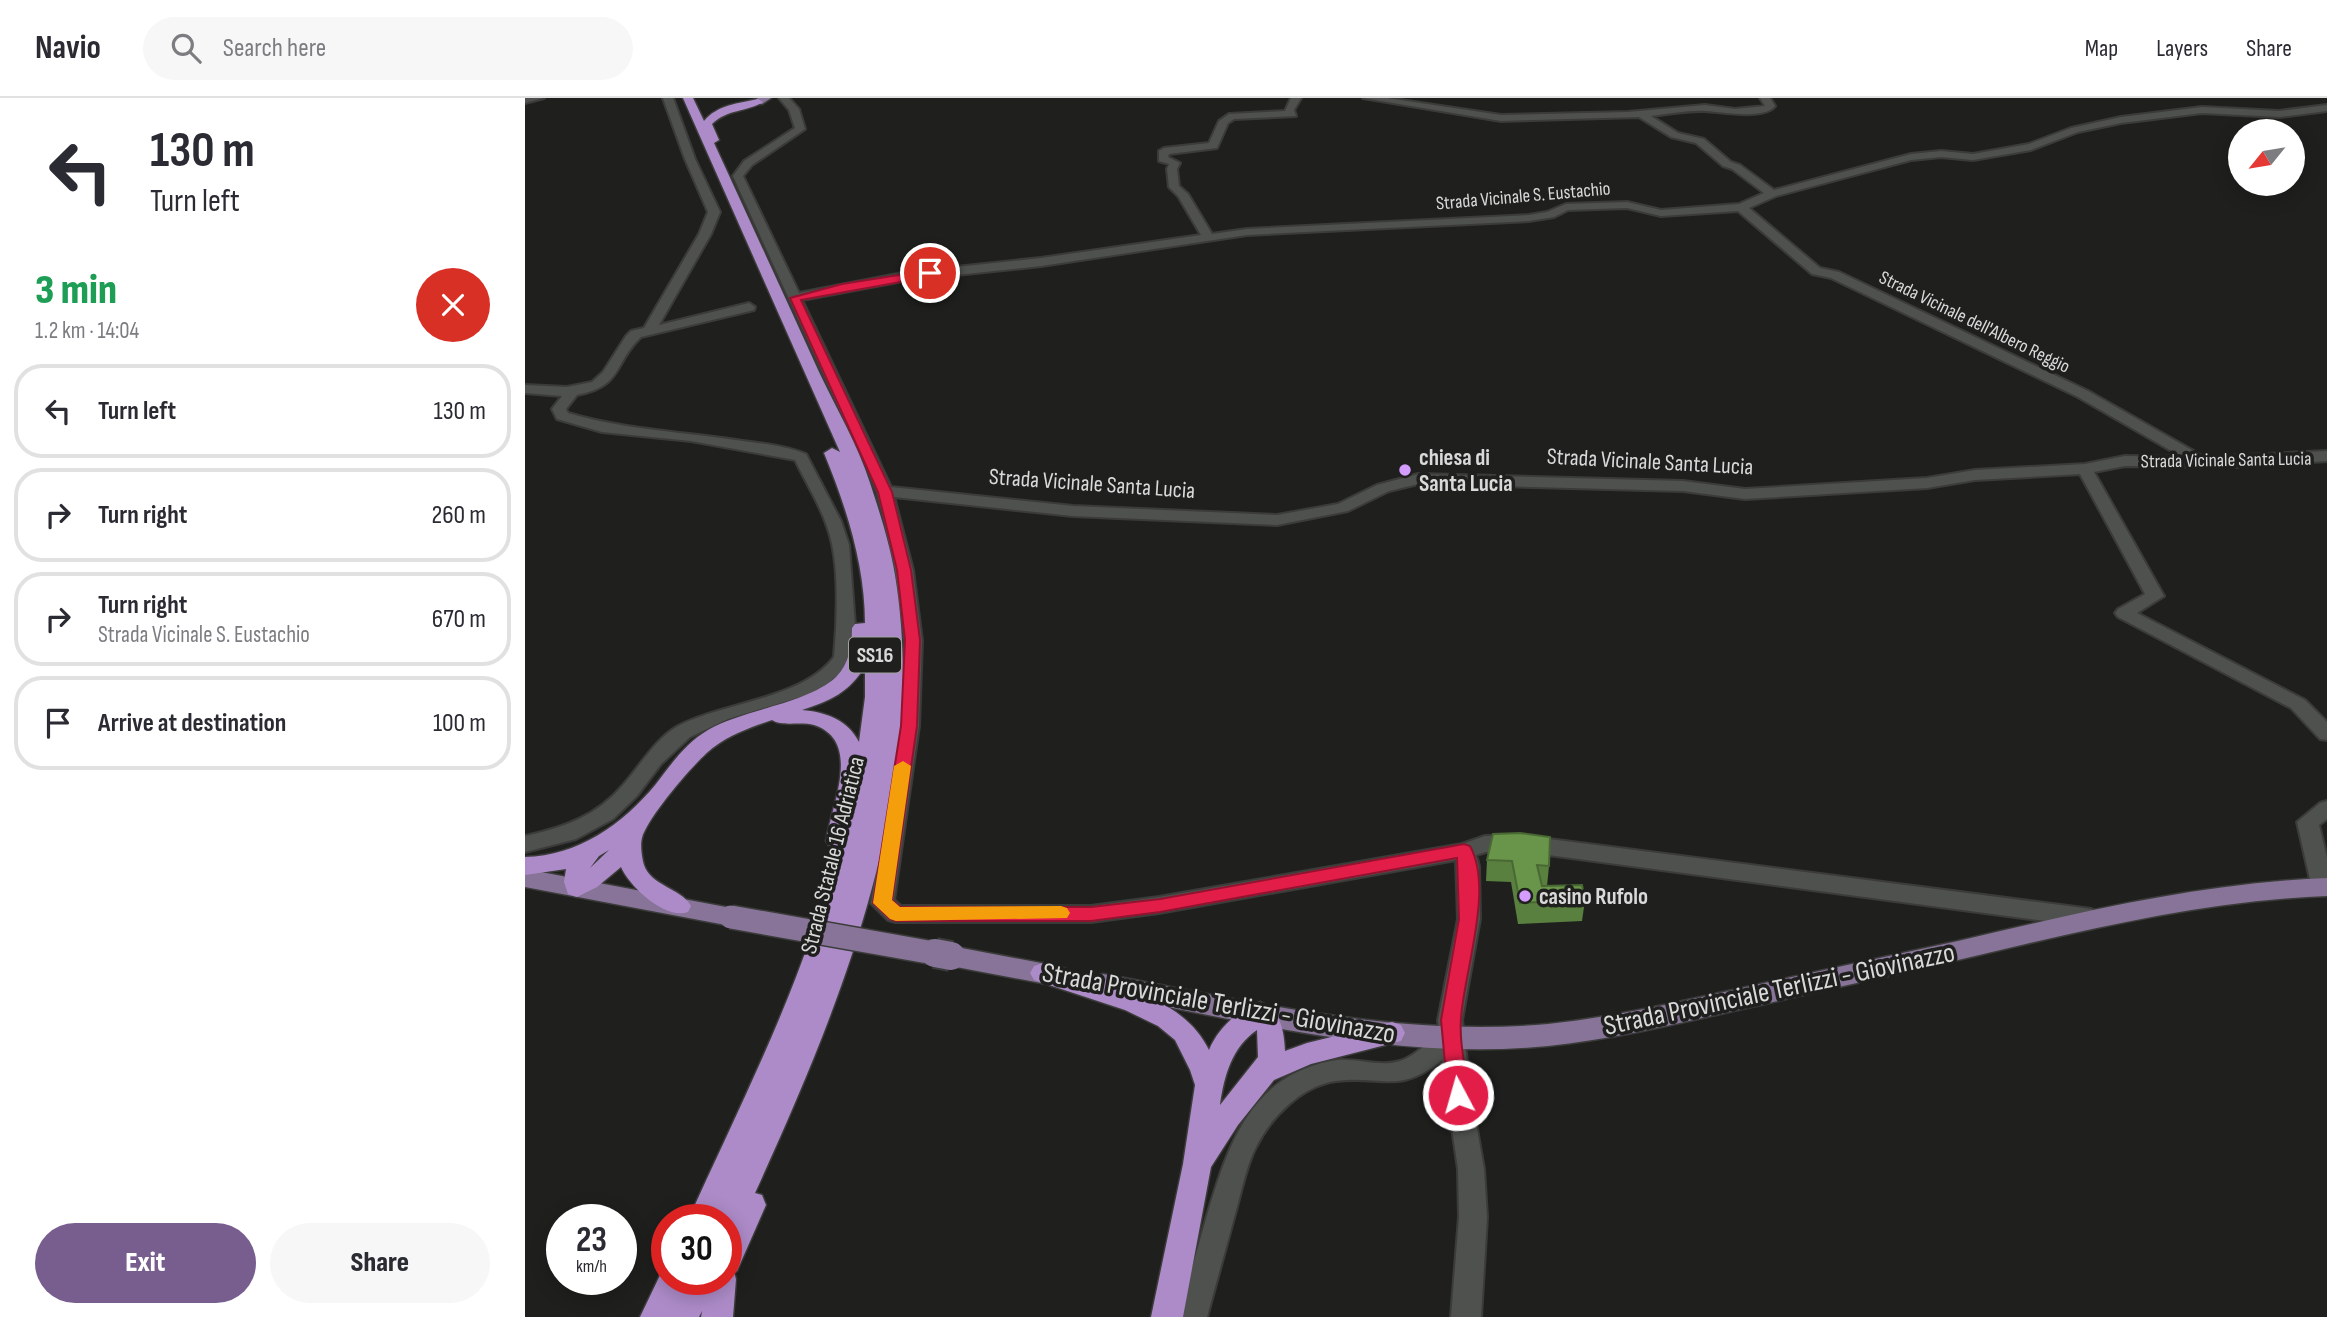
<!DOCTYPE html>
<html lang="en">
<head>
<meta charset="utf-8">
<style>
  :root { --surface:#fff; --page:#f7f7f7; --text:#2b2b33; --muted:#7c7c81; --line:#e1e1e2; --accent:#775e8e }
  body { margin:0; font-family:"Sofia Sans Condensed",sans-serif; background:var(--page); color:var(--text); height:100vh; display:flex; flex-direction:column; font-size:26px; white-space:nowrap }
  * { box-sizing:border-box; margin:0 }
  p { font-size:23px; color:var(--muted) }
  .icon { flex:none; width:38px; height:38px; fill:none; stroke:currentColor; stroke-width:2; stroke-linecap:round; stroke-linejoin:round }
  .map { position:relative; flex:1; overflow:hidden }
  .drawer { display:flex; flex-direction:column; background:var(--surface); width:525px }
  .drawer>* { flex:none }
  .banner { background:#fff; color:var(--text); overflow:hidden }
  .needle { width:46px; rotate:240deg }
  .buttons { position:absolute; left:1703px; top:21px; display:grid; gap:14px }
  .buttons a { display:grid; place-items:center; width:77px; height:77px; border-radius:50%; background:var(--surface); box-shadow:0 4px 18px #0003; font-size:35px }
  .speed { position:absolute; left:21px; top:1106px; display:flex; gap:14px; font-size:35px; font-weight:700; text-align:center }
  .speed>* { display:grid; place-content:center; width:91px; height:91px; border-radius:50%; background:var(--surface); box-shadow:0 4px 18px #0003; line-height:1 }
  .speed small { font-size:18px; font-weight:400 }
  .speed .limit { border:10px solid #d22; background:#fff; color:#111 }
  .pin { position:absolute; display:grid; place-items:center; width:60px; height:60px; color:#fff; margin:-30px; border:4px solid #fff; border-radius:50%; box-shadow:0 2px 7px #0007 }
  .me { position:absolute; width:77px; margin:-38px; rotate:354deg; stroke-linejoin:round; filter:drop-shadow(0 0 5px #0008) }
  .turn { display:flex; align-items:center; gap:24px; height:147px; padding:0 35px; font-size:32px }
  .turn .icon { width:91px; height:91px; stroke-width:2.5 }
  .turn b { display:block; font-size:49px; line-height:60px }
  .round { display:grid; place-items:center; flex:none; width:74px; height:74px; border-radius:37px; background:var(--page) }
  .overview { display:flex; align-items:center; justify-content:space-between; height:119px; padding:0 35px }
  h1 { font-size:42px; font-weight:800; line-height:52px; color:#1e9e55 }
  .primary-button { display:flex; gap:14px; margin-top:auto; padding:14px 35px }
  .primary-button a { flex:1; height:80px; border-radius:42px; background:var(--accent); color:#fff; font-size:28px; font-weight:800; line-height:80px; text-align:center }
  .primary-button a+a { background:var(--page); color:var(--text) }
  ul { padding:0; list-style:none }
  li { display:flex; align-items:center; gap:21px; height:94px; margin:0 14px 10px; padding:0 21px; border:4px solid var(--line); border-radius:28px }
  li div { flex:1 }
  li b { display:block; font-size:26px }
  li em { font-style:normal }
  header { display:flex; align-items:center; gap:42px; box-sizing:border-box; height:98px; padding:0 35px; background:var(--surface); border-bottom:2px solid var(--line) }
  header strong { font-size:33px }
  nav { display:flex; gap:38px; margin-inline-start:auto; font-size:24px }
  .search { width:490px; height:63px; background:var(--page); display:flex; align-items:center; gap:18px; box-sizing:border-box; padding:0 24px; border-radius:38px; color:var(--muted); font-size:26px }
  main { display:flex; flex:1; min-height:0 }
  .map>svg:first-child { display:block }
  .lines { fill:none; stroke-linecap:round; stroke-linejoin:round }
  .minor-casing { stroke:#3b3c3a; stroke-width:4 }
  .major-casing { stroke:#3b3c3a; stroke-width:3 }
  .highway-casing { stroke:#3b3c3a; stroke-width:3 }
  .minor { fill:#4f514f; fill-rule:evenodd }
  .major { fill:#877498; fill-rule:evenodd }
  .highway { fill:#ad8bc8; fill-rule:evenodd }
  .major-bridge-far1-casing { stroke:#3b3c3a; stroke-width:26; stroke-linecap:butt }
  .major-bridge-casing { stroke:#3b3c3a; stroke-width:32; stroke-linecap:butt }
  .major-bridge-far1 { stroke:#877498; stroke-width:23 }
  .major-bridge { stroke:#877498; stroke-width:28 }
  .wall { fill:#59803f }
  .building { fill:#689549; stroke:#496833; stroke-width:2 }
  .route { fill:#e11d48; stroke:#92132f; stroke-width:2 }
  .slow { fill:#f59e0b }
  .poi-dot { fill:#d39cfd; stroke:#1f201e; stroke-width:2.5 }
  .labels { text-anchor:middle; stroke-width:7; stroke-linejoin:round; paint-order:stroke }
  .far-street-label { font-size:19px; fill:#d8d9d8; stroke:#1f201e }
  .shield { fill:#1f201e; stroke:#a0a2a0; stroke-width:2 }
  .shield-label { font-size:21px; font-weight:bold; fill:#d8d9d8 }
  .poi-label { font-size:23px; font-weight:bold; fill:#d8d9d8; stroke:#1f201e; text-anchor:start }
  .street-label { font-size:23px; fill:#d8d9d8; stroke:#1f201e }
  .near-street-label { font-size:28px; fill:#d8d9d8; stroke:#1f201e }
</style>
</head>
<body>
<header>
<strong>Navio</strong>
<div class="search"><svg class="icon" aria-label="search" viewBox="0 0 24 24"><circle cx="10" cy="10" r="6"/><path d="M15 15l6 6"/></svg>Search here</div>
<nav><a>Map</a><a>Layers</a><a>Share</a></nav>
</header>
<main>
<section class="drawer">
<div class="banner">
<div class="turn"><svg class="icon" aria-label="left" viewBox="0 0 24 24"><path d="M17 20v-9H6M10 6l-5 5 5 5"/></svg><div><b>130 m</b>Turn left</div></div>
</div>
<div class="overview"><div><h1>3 min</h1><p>1.2 km · 14:04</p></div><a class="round" style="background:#d93025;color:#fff"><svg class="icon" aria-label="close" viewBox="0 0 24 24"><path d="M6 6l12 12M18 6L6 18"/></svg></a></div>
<ul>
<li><svg class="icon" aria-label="left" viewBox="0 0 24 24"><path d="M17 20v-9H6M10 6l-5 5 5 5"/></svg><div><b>Turn left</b></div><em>130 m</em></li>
<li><svg class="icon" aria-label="right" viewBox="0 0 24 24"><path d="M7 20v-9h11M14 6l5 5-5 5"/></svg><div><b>Turn right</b></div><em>260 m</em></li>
<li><svg class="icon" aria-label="right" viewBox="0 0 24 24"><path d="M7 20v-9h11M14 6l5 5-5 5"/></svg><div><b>Turn right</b><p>Strada Vicinale S. Eustachio</p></div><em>670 m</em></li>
<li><svg class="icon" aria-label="arrive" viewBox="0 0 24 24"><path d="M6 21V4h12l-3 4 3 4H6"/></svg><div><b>Arrive at destination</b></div><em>100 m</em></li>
</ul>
<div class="primary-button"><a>Exit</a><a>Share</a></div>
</section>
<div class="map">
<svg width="1802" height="1219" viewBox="0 0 1802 1219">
  <rect width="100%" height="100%" fill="#1f201e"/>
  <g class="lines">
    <!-- minor casing -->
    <g class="minor-casing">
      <path id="minor" d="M0 0H19L0 5Z
        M138 0H148L170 61 195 114 186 136 134 227 224 205 230 209 229 212 116 239C88 265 99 288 52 297L41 311 43 315C100 332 160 334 218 343 240 346 261 348 281 356L316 423 324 447 330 528 327 559 318 573 297 590 282 597 203 621 165 639 136 666 112 698 88 721 51 741 0 754V738C38 730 72 718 98 687 115 668 130 641 153 628 199 604 278 601 309 559 312 527 314 477 307 446 301 416 283 389 270 362L166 343 77 334 32 321 27 311 37 298 0 295V287L42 289 67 284 78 274 101 238 106 233 119 230 174 136 183 114 160 61Z
        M254 0H264L274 11 280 31 227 67 218 78 274 195 383 174 516 160 676 137 653 98 644 89 642 71 644 66 634 63V53L639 50 684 45 694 23 704 16 760 13 766 0H776L769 12 771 18 709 21 703 25 692 50 644 56 643 59 655 65 652 71 654 88 663 96 687 136 722 131 1004 117 1022 114 1041 106 1102 104 1136 112 1214 106 1239 95 1207 71 1198 68 1171 45 1146 39 1114 19 976 23 838 0H862L976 17 1103 14 1180 7 1210 11 1240 8 1235 0H1245L1250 8C1239 22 1197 14 1181 13 1163 12 1144 16 1126 18L1153 35 1179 41 1206 64 1215 67 1249 92 1386 56 1416 53 1448 56 1504 46 1546 30 1596 19 1677 9 1754 13 1802 7V13L1754 19 1677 15 1596 25 1553 34 1506 52 1448 62 1416 59 1386 62 1251 98 1224 110 1295 170 1314 174 1563 293 1679 359 1802 353V363L1708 369 1600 368 1569 374 1639 498 1612 515 1780 602 1802 624V642L1795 641 1766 610 1593 519 1590 515 1593 511 1620 496 1555 376 1450 382 1402 390 1220 401 1158 393 893 386 864 393 823 413 752 427 548 418 369 399 388 472 397 543 394 628 369 802 376 808H566L634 799 937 746 960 738 994 737 1566 811 1574 814 1577 820 1574 826 1566 829 994 753 961 754 951 757 954 768 955 821 937 922 946 997 959 1071 962 1119 956 1219H926L934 1119 933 1071 917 962C874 997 857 977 811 983 776 988 746 1019 731 1049 722 1066 718 1087 713 1105 703 1143 692 1181 682 1219H652C662 1186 672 1154 681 1121 702 1051 723 979 806 963 828 958 854 970 875 963 890 958 903 944 914 935L913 922 933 821 931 762 634 815 566 824H371L363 822 346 805 374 628 379 543 370 472 352 394 208 78 219 63 270 30 264 12ZM1102 110 1136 118 1213 113 1287 176 1306 180 1553 299 1657 359 1600 358 1560 366 1450 372 1402 380 1220 391 1158 383 893 376 852 387 813 406 752 417 548 408 366 389 277 202 383 182 516 168 722 137 1004 123 1029 119 1043 112Z
        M1802 703V721L1794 727 1802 760V797L1790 796 1787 790 1772 724 1795 705Z"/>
    </g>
    <!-- major casing -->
    <g class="major-casing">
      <path id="major" d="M233 0H246L237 6H229L228 4Z
        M0 771 206 810 215 812 218 819 215 826 206 828 0 789Z
        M1802 780V798C1676 803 1556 833 1433 862 1370 877 1307 890 1244 905 1171 921 1098 940 1023 948 874 963 724 924 578 896L569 893 565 886 569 879 578 876C724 903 874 940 1023 926 1098 918 1171 900 1244 884 1307 870 1370 857 1433 843 1556 814 1676 785 1802 780Z
        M426 848 532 868 541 871 545 878 541 885 532 888 426 868 417 865 413 858 417 851Z"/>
    </g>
    <!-- highway casing -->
    <g class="highway-casing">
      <path id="highway" d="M158 0H168L179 23C192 7 214 5 233 1L238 4C222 14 202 11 187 26L194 42 189 45C224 121 259 197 294 274 311 310 333 347 345 385 355 415 365 447 370 477 405 691 317 904 230 1095L237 1097 241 1107 212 1173 209 1174 211 1181 208 1219H176L177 1213 174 1219H115L138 1171 142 1169V1181H201V1122H163C218 1000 280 882 312 751L305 749 301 743C306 708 338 643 289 627 275 623 258 629 247 622 227 629 206 636 189 649 171 662 122 720 117 740 115 747 117 760 119 767 126 788 156 790 166 808L163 814C140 822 105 789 96 769L72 789 52 799 43 796 39 784 41 771 0 777V759C53 758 98 726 131 686 146 666 161 645 183 632 219 611 282 606 311 579 324 566 327 548 327 530L330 526 340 525C340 467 321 408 299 355L307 350 315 354ZM340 568V599L334 644C323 622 301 614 277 612 305 603 325 594 340 568ZM84 752 65 770 74 758Z
        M518 865C575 884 655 893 684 952 693 930 713 912 735 904 756 912 759 933 760 953L782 945 867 924 876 927 880 935 876 943 786 966 749 982 713 1027 686 1069 658 1219H626L658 1066 670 987 665 972 650 942 633 928 600 912 509 882 505 875 509 868ZM732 932 733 959 695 1007C699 978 707 949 732 932Z"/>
    </g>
    <!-- minor -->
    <use href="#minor" class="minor"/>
    <!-- major -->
    <use href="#major" class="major"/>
    <!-- highway -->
    <use href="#highway" class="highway"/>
    <!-- major-bridge-far1 casing -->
    <g class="major-bridge-far1-casing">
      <path id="major-bridge-far1" d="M206 819 420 857"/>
    </g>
    <!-- major-bridge casing -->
    <g class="major-bridge-casing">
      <path id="major-bridge" d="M410 855 426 858"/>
    </g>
    <!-- major-bridge-far1 -->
    <use href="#major-bridge-far1" class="major-bridge-far1"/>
    <!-- major-bridge -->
    <use href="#major-bridge" class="major-bridge"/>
  </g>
  <!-- wall -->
  <path class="wall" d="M968 736 1024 768 1022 788 1060 802 1057 823 993 826 986 784 961 783 962 762Z"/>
  <!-- building -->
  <path class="building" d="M995 735 1025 739 1024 768 1012 767 1017 788 1057 787 1060 802 995 805 987 763 962 762 968 736Z"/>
  <!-- route -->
  <path class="route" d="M405 172 409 173V178L276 202 367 394 386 472 395 542 392 628 367 802 375 809H566L635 801 939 746 945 748C969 791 939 874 936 920 934 945 941 972 944 997L941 1003 933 1006 926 1003 923 997 916 922 934 821 932 760 635 814 566 823H371L365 821 348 805 376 628 380 542 372 472 353 394 265 200 317 186Z"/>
  <!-- slow -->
  <path class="slow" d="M378 663 386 668 367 802 375 809 536 808 542 810 545 815 542 820 371 823 365 821 348 805 369 668Z"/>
  <!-- markers -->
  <g class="poi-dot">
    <circle cx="880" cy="372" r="7"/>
    <circle cx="1000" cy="798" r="7"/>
  </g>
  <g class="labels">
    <!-- far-street labels -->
    <g class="far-street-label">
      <text transform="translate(998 97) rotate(-5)" y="7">Strada Vicinale S. Eustachio</text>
      <text transform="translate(1450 223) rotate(26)" y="7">Strada Vicinale dell'Albero Reggio</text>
      <text transform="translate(1701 361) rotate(-1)" y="7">Strada Vicinale Santa Lucia</text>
    </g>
    <!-- shield labels -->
    <rect class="shield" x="324" y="539.5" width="52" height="35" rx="5"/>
    <g class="shield-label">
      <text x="350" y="564">SS16</text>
    </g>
    <!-- poi labels -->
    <g class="poi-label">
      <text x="894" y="367">chiesa di<tspan x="894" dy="26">Santa Lucia</tspan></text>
      <text x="1014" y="806">casino Rufolo</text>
    </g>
    <!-- street labels -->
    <g class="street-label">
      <text transform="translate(1125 363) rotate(3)" y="8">Strada Vicinale Santa Lucia</text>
      <text transform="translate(567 385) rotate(4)" y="8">Strada Vicinale Santa Lucia</text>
      <text transform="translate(307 757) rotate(-76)" y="8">Strada Statale 16 Adriatica</text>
    </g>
    <!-- near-street labels -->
    <g class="near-street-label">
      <text transform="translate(1254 890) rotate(-12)" y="10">Strada Provinciale Terlizzi - Giovinazzo</text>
      <text transform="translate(694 904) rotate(10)" y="10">Strada Provinciale Terlizzi - Giovinazzo</text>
    </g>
  </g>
</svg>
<div class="buttons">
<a><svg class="needle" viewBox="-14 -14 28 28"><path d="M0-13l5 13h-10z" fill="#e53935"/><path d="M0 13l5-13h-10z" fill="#7c7c81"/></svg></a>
</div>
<div class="speed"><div>23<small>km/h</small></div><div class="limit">30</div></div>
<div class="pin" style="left:405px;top:175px;background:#d93025"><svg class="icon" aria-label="arrive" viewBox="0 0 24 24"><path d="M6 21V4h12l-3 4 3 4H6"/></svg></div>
<svg class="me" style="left:933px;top:997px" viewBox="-20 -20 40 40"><circle r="17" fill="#e11d48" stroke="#fff" stroke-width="3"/><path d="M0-11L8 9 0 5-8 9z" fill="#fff"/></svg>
</div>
</main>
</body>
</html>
